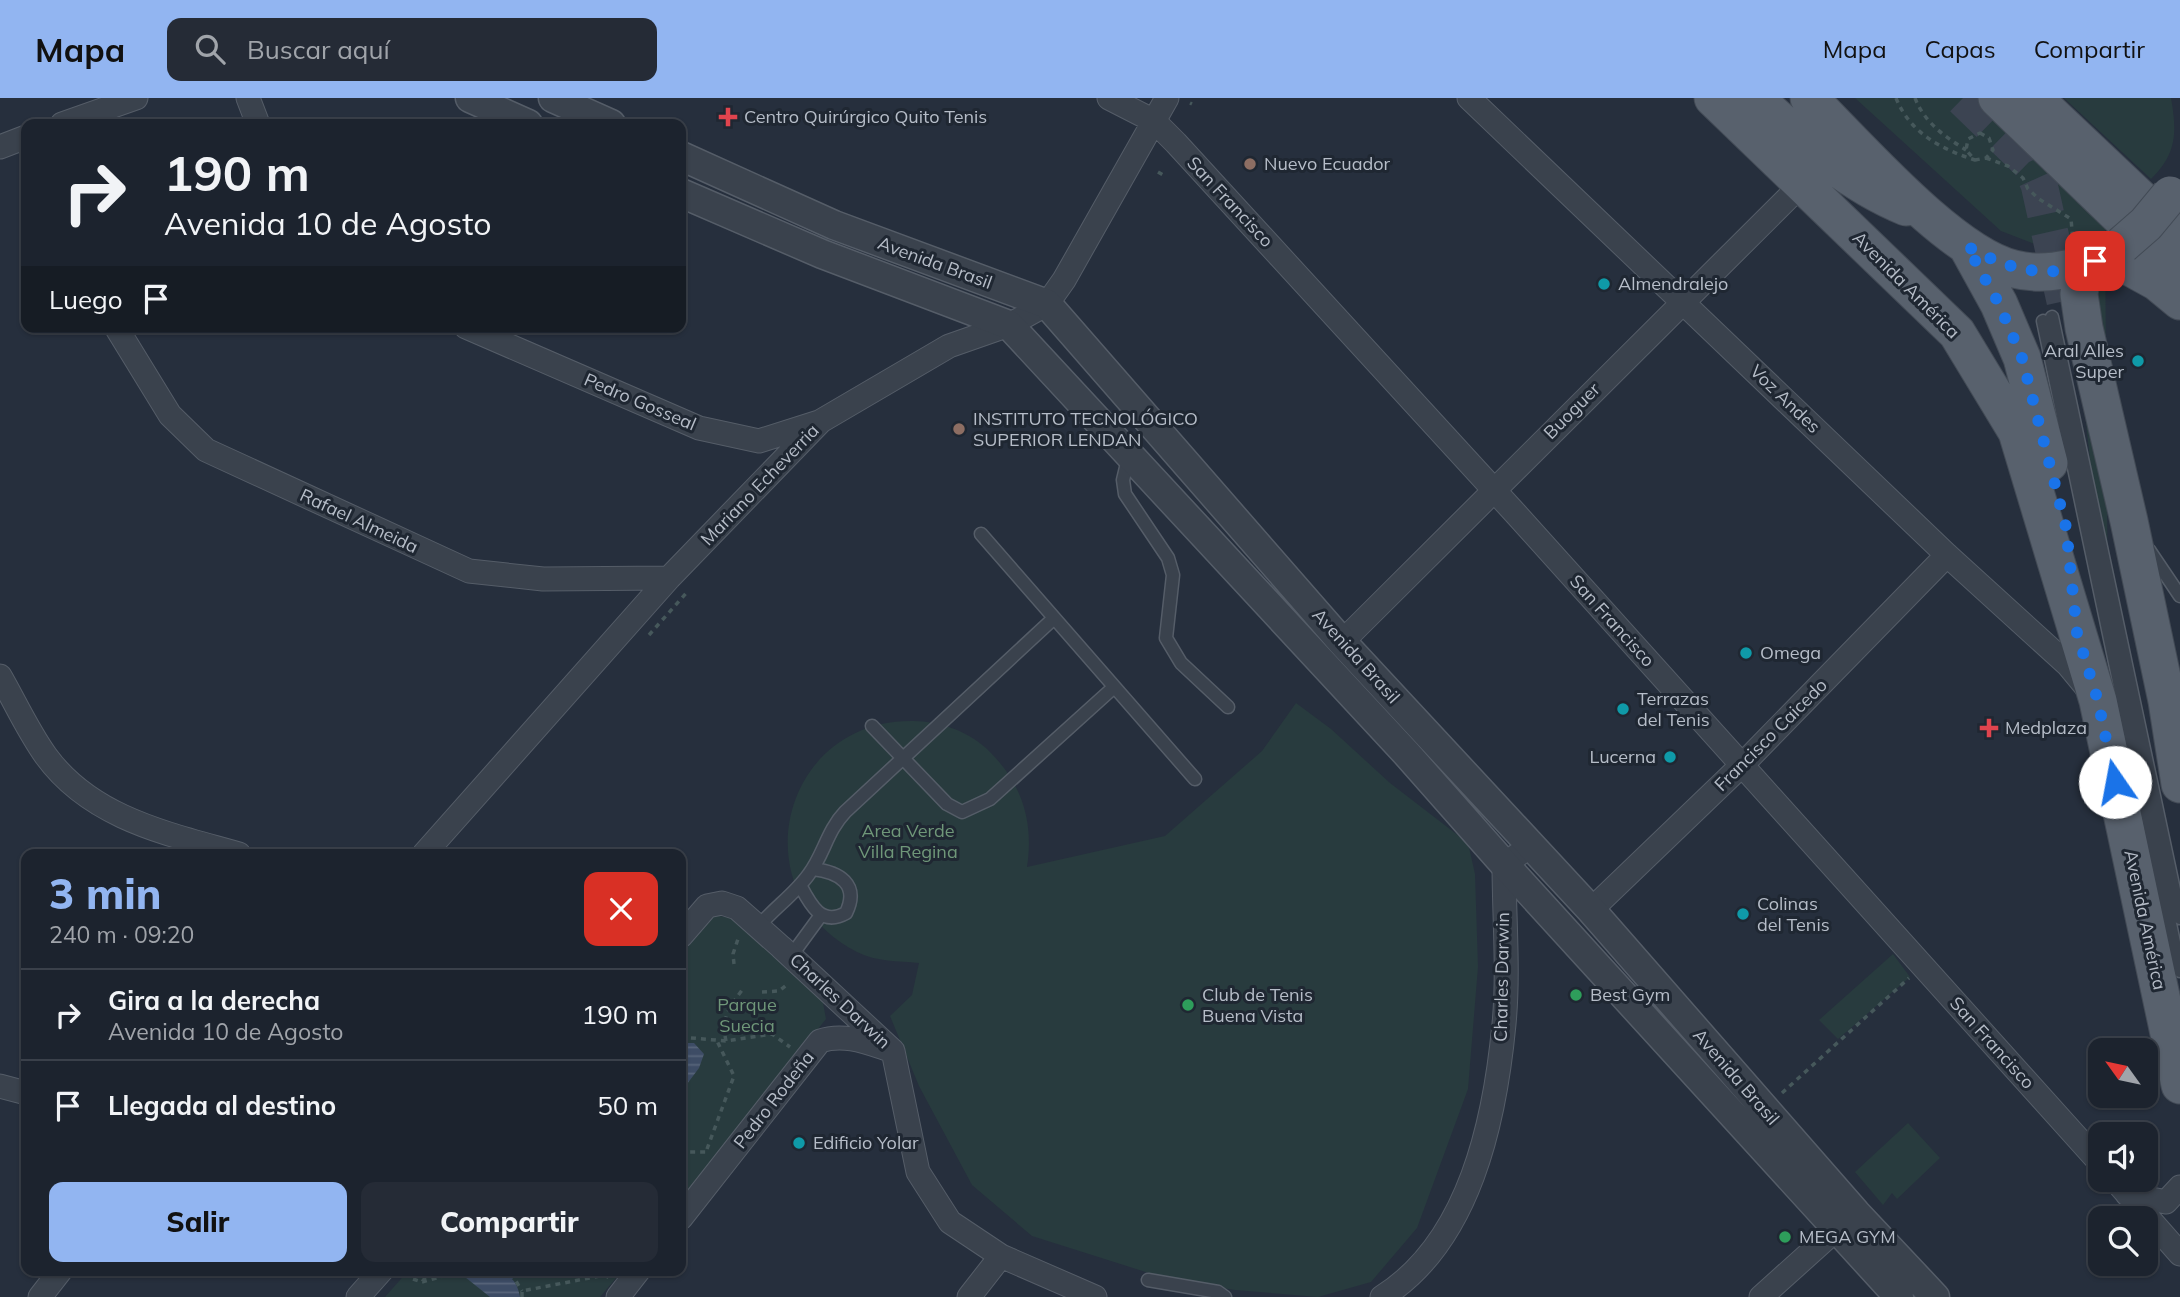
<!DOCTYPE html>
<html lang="es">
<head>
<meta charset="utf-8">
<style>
  :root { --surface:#1c232e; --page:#252b36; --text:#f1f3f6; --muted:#a0a4aa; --line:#3a404a; --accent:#92b5f1 }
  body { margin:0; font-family:Mulish,sans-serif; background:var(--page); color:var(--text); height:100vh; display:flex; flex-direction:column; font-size:26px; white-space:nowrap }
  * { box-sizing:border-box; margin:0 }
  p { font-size:23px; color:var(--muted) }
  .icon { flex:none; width:38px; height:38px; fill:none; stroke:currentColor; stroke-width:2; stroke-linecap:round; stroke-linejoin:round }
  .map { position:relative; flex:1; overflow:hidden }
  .side { position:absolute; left:21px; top:751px; width:665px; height:427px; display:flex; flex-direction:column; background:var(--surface); border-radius:14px; box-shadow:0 2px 5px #0004,0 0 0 2px var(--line) }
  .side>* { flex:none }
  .top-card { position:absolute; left:21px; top:21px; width:665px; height:214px; border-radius:14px; box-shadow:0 2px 5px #0004,0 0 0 2px var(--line); background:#1c232e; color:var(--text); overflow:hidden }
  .needle { width:46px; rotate:303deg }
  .controls { position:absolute; left:2088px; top:940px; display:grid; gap:14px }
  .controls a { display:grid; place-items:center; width:70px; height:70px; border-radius:14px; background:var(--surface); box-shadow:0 2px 5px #0004,0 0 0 2px var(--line); font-size:35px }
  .pin { position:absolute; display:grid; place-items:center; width:60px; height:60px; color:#fff; margin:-30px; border-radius:14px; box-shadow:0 4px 10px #0006 }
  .me { position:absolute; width:77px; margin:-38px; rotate:348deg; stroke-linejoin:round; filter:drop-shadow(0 0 5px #0008) }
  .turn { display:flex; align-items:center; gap:24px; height:147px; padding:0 28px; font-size:32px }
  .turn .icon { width:91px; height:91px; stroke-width:2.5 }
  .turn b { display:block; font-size:49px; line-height:60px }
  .then { display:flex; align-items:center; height:66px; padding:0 28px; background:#0003; gap:14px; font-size:26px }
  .round { display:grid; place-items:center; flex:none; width:74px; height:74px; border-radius:14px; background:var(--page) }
  .head { display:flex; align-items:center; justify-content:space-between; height:119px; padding:0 28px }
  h1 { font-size:42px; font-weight:800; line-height:52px; color:var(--accent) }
  .cta { display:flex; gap:14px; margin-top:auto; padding:14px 28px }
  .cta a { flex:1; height:80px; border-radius:14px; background:var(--accent); color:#111; font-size:28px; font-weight:800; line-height:80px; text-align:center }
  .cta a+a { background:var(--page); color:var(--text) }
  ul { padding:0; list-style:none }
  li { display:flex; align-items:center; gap:21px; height:91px; padding:0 28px; border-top:2px solid var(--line) }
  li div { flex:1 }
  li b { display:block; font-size:26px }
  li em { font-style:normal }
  header { display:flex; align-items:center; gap:42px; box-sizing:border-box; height:98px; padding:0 35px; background:var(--accent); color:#111 }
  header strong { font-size:33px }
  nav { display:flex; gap:38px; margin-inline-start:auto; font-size:24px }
  .search { width:490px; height:63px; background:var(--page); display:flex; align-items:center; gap:18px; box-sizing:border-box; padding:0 24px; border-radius:14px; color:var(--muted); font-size:26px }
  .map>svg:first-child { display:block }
  .green { fill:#283b3e }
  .water { fill:url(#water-rules) }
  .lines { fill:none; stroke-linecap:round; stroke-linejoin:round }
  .stream { stroke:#3d4c65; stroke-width:6 }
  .primary-tunnel { stroke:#3c4452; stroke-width:37; stroke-dasharray:37 18; stroke-linecap:butt }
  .service-casing { stroke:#555d68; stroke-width:15 }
  .minor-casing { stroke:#555d68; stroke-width:25 }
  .tertiary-casing { stroke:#555d68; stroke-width:31 }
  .primary-casing { stroke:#434b56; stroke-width:39 }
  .path { stroke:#46585b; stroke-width:3.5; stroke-dasharray:5 5; stroke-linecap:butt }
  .service { stroke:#3a424d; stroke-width:12 }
  .minor { stroke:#3a424d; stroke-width:23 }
  .tertiary { stroke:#3a424d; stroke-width:28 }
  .primary { stroke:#58616d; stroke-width:37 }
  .primary-bridge-casing { stroke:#434b56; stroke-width:39; stroke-linecap:butt }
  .primary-bridge { stroke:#58616d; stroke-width:37 }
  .route { stroke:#1a73e8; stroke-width:12; stroke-dasharray:0 21.6 }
  .health-dot { fill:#e0444e; stroke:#1f2732; stroke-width:2.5 }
  .education-dot { fill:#8d6e63; stroke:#1f2732; stroke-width:2.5 }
  .culture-dot { fill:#0f9aa8; stroke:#1f2732; stroke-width:2.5 }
  .leisure-dot { fill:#2e9e5b; stroke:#1f2732; stroke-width:2.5 }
  .labels { text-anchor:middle; stroke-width:6; stroke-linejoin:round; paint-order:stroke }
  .poi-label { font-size:18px; fill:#b6bdc8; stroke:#1f2732; text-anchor:start }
  .street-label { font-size:18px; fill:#b6bdc8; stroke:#1f2732 }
  .park-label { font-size:18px; fill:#6f9779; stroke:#1f2732 }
</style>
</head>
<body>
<header>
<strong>Mapa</strong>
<div class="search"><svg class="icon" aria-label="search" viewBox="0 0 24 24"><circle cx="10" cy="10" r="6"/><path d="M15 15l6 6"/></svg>Buscar aquí</div>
<nav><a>Mapa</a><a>Capas</a><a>Compartir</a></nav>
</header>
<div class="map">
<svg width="2180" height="1199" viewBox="0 0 2180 1199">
  <defs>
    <pattern id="water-rules" width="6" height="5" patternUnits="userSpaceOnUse" patternTransform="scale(1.75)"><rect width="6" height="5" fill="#3d4c65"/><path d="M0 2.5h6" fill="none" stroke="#57647a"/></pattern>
  </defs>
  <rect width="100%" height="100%" fill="#262f3d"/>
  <!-- green -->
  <path class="green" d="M1855 0H1983L2112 121 2105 132 2108 532 2067 145 2037 147 2001 133Z
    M2064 0H2171C2177 34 2177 56 2151 81Z
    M1296 605 1331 631 1390 685 1468 745 1475 776 1478 869 1468 991 1417 1130 1371 1184 1318 1199 1235 1192 1171 1182 1032 1138 972 1087 919 988 890 918 912 897 919 865C898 863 877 864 857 854 739 794 781 621 913 623 940 623 971 634 990 654 1022 686 1034 724 1027 769L1165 738 1262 653Z
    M715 817 741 822 821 894 826 921 681 1101V857Z
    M1893 856 1910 879 1838 941 1819 922Z
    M1908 1025 1940 1060 1897 1101 1892 1095 1883 1107 1855 1074Z
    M408 1173H622L600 1199H385Z"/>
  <!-- water -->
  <path class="water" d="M681 945H694L704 956 699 970 681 994Z
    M479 1172C500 1172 516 1175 520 1199H490L465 1179Z"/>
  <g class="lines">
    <!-- stream -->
    <path class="stream" d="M511 1178 516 1172"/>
    <!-- primary-tunnel -->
    <path class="primary-tunnel" d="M1963 0 2029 64 2039 86 2065 203"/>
    <!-- service casing -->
    <g class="service-casing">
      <path id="service" d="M2052 219 2180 820
        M2043 223 2180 873
        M1129 357 1123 382 1125 396 1168 460 1173 477 1166 540 1181 565 1228 609
        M981 436 1195 681
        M2149 452 2180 498
        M872 628 947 706 962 714 990 701 1113 590
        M800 787C810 806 821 829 846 815 860 786 839 774 813 771
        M758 829C774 810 795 796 809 776 824 756 827 733 845 714L1053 521
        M791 858 821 817
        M1148 1182 1218 1194 1225 1199"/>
    </g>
    <!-- minor casing -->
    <g class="minor-casing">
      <path id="minor" d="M248 0 258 26
        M1109 0 1154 23 1176 45 1516 416 2100 1065
        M1469 0 1947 457 2068 567 2087 590
        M62 26 136 0
        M0 49 26 39
        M116 229 170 317 206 352 469 473 543 481 669 480
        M466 229 699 330 759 343 819 324
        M1342 544 1803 85
        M0 578C15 604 28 633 46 658 92 721 169 736 239 756
        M424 756 669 480 821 323 949 248 1009 227 1047 206 1064 182 1167 0
        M1591 812 1742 667 1947 457
        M681 838 707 808 722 805 737 810 781 849 893 953 918 1074 950 1124 1001 1158 1095 1199
        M0 988 26 995
        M2115 1082 2180 1156
        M2127 1096 2166 1104 2180 1089
        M681 1120 820 943C843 935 866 944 887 951
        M40 1199 61 1172
        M358 1199 382 1172
        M618 1199 639 1172
        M969 1199 1001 1158
        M1382 1199C1470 1144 1495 1022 1504 926 1509 874 1504 818 1504 766L1531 748
        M1761 1199 1850 1119"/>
    </g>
    <!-- tertiary casing -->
    <g class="tertiary-casing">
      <path id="tertiary" d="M470 0 528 26
        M553 0 611 26
        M681 58 834 127 1047 206 1342 544 1591 812 1856 1115 1935 1199
        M681 95 822 156 1009 227 1406 655 1504 766 1899 1199"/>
    </g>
    <!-- primary casing -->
    <g class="primary-casing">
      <path id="primary" d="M1713 0 1957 235 2017 334 2098 603 2180 987
        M1755 0C1802 43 1847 85 1906 109
        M1809 0C1857 47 1951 156 2014 171 2045 179 2075 171 2103 159
        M1997 0 2180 177
        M2034 0 2180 138
        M1967 148 1999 206 2022 260 2049 365
        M2108 157 2157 184 2180 203
        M2084 167 2079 196 2084 230 2129 423 2167 603 2180 686"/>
    </g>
    <!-- path -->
    <path class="path" d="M1896 0C1910 35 1941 51 1975 62
      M1915 0C1924 24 1945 39 1966 52
      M1190 5 1192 6
      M1980 35 1989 40 1993 52 1986 60 1975 62 1966 52 1968 41Z
      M1986 60 2008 68 2023 80 2028 91 2039 101 2071 121 2073 143
      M1158 74 1163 77
      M649 537 688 493
      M734 866 733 856 739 838
      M762 894 779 893 789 885
      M681 939 726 943 772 936 790 949
      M726 943C721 920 729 910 742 892
      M1782 995 1909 880
      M707 1051 734 978 717 943
      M681 1058 690 1054H706
      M511 1175 522 1193
      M413 1181 422 1184 431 1172
      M422 1184 465 1172
      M522 1199V1193L605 1177 609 1180"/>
    <!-- service -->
    <use href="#service" class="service"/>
    <!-- minor -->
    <use href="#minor" class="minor"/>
    <!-- tertiary -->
    <use href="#tertiary" class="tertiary"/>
    <!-- primary -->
    <use href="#primary" class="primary"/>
    <!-- primary-bridge casing -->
    <g class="primary-bridge-casing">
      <path id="primary-bridge" d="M2122 147 2146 126 2170 97"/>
    </g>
    <!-- primary-bridge -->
    <use href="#primary-bridge" class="primary-bridge"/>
  </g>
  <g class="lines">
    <!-- route -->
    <path class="route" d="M2095 163C2049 183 2008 172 1967 148L1999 206 2022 260 2066 429 2077 535 2098 603 2115 684"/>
  </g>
  <!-- markers -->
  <g class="health-dot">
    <path d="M724.5 8.5h7v7h7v7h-7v7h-7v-7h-7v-7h7z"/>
    <path d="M1985.5 619.5h7v7h7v7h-7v7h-7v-7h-7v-7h7z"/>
  </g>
  <g class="education-dot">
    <circle cx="1250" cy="66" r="7"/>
    <circle cx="959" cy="331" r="7"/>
  </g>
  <g class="culture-dot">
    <circle cx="1604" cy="186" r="7"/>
    <circle cx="2138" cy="263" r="7"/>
    <circle cx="1746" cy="555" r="7"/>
    <circle cx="1623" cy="611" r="7"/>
    <circle cx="1670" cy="659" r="7"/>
    <circle cx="1743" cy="816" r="7"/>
    <circle cx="799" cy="1045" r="7"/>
  </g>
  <g class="leisure-dot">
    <circle cx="1576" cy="897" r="7"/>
    <circle cx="1188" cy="907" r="7"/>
    <circle cx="1785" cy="1139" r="7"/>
  </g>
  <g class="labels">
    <!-- poi labels -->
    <g class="poi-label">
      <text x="744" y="25">Centro Quirúrgico Quito Tenis</text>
      <text x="1264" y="72">Nuevo Ecuador</text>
      <text x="1618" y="192">Almendralejo</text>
      <text x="2124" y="259" text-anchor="end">Aral Alles<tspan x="2124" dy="21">Super</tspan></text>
      <text x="973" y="327">INSTITUTO TECNOLÓGICO<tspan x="973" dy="21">SUPERIOR LENDAN</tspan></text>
      <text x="1760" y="561">Omega</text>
      <text x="1637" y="607">Terrazas<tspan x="1637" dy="21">del Tenis</tspan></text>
      <text x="2005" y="636">Medplaza</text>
      <text x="1656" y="665" text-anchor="end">Lucerna</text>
      <text x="1757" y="812">Colinas<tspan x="1757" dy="21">del Tenis</tspan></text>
      <text x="1202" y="903">Club de Tenis<tspan x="1202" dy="21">Buena Vista</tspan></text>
      <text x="1590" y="903">Best Gym</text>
      <text x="813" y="1051">Edificio Yolar</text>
      <text x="1799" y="1145">MEGA GYM</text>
    </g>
    <!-- street labels -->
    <g class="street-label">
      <text transform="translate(1230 104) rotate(47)" y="6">San Francisco</text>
      <text transform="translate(935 165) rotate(20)" y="6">Avenida Brasil</text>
      <text transform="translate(1906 187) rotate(45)" y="6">Avenida América</text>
      <text transform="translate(1785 301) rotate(44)" y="6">Voz Andes</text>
      <text transform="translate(640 304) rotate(23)" y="6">Pedro Gosseal</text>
      <text transform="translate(1572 313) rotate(-45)" y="6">Buoguer</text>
      <text transform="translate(760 387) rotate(-46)" y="6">Mariano Echeverria</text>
      <text transform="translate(359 423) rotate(25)" y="6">Rafael Almeida</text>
      <text transform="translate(1612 523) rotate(48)" y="6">San Francisco</text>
      <text transform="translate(1356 558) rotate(48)" y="6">Avenida Brasil</text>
      <text transform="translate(1771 637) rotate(-45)" y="6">Francisco Caicedo</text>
      <text transform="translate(2145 822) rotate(78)" y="6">Avenida América</text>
      <text transform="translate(1502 879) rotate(-89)" y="6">Charles Darwin</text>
      <text transform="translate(840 903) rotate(43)" y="6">Charles Darwin</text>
      <text transform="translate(1992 945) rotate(48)" y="6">San Francisco</text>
      <text transform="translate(1736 979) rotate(49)" y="6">Avenida Brasil</text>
      <text transform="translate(774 1002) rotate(-52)" y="6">Pedro Rodeña</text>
    </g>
    <!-- park labels -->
    <g class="park-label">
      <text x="908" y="739">Area Verde<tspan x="908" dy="21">Villa Regina</tspan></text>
      <text x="747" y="913">Parque<tspan x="747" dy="21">Suecia</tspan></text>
    </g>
  </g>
</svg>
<div class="controls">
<a><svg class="needle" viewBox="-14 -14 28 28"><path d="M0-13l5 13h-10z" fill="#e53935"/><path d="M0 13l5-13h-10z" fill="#a0a4aa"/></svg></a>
<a><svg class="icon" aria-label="sound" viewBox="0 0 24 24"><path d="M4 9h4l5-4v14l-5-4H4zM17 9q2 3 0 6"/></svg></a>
<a><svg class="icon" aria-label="search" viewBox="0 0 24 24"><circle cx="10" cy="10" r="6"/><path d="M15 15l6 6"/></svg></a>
</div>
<div class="pin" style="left:2095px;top:163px;background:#d93025"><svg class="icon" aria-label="arrive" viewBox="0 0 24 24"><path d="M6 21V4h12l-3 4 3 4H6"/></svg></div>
<svg class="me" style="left:2115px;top:684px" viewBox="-20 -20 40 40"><circle r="19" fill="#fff"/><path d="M0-13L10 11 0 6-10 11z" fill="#1a73e8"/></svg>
<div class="top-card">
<div class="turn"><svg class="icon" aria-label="right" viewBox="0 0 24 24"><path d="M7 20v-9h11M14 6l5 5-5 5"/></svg><div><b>190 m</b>Avenida 10 de Agosto</div></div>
<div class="then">Luego<svg class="icon" aria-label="arrive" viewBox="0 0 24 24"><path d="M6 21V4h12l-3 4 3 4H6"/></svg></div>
</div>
<section class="side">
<div class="head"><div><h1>3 min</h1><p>240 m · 09:20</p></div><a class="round" style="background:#d93025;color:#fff"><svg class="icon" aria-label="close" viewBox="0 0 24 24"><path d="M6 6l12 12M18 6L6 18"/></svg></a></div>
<ul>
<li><svg class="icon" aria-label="right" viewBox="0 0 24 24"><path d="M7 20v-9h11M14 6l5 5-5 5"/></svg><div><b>Gira a la derecha</b><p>Avenida 10 de Agosto</p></div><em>190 m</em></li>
<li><svg class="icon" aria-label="arrive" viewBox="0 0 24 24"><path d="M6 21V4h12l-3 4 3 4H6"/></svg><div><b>Llegada al destino</b></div><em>50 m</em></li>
</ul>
<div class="cta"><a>Salir</a><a>Compartir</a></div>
</section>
</div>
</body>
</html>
